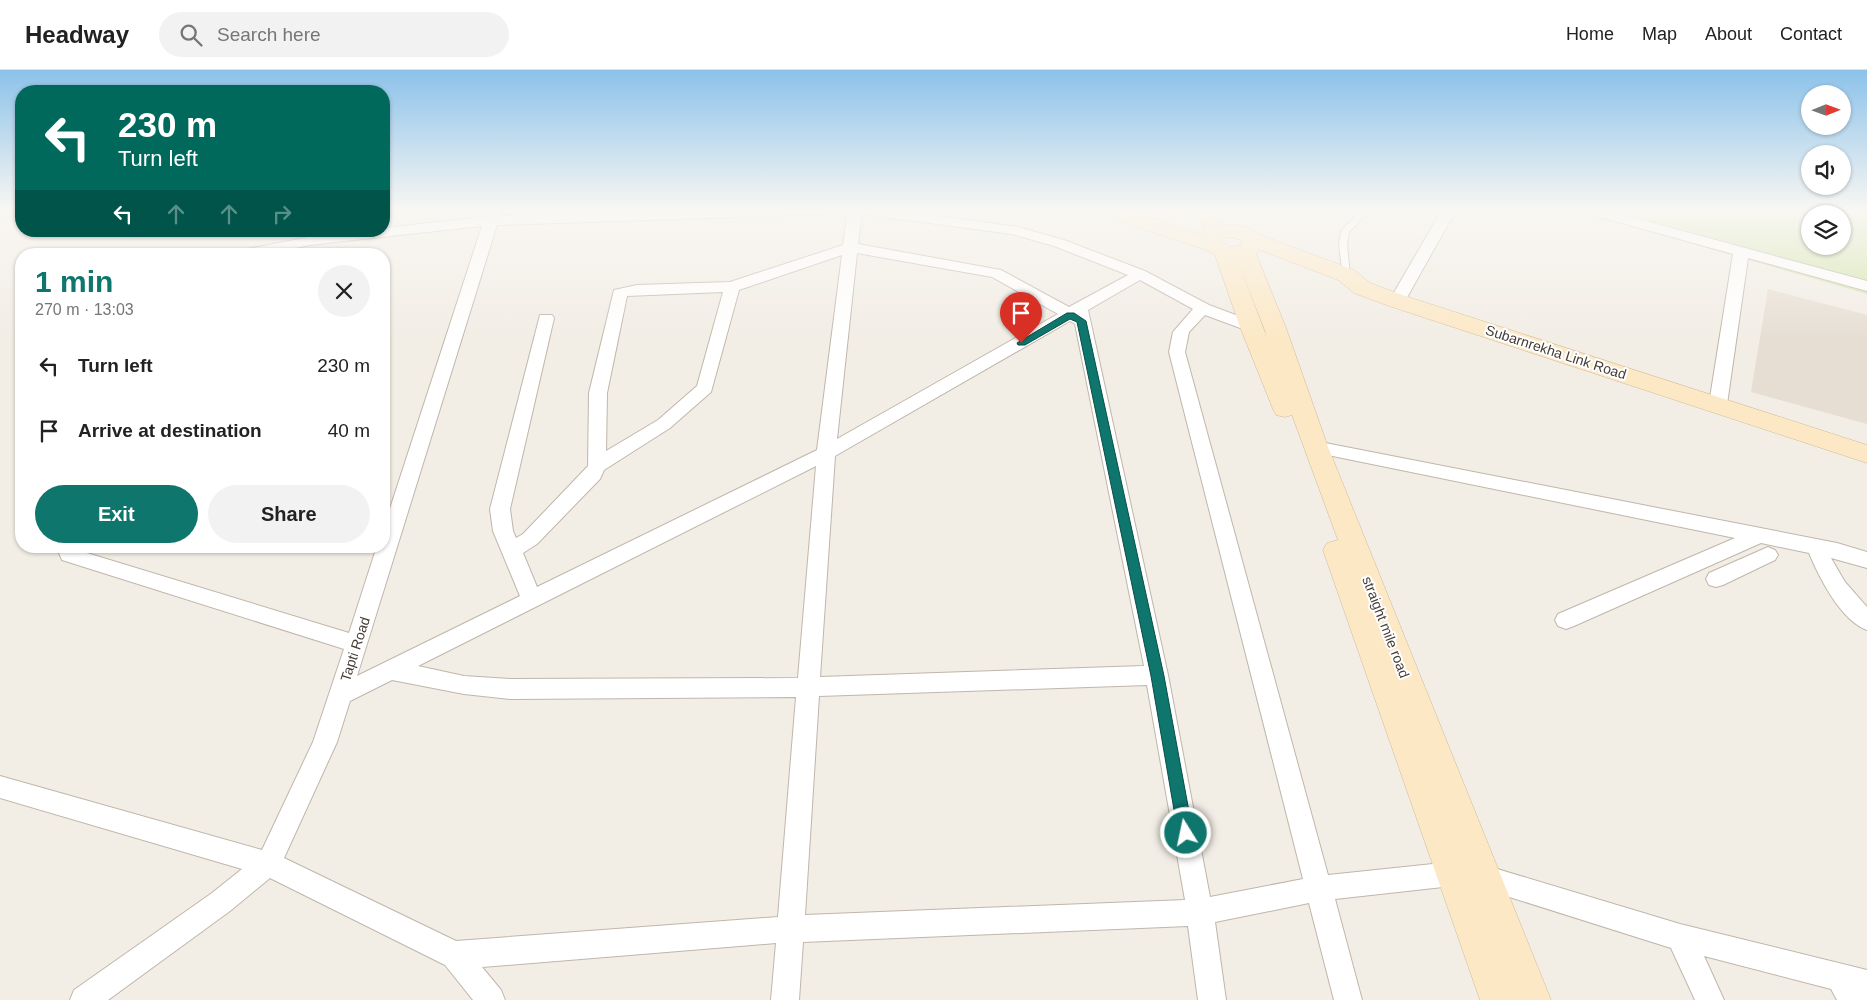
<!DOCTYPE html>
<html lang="en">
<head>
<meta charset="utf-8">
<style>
  :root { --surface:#fff; --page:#f2f2f2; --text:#222; --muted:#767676; --line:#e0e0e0; --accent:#0f766e }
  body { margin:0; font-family:Helvetica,sans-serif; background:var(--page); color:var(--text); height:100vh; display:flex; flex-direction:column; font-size:19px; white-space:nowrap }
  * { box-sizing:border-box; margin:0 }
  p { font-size:16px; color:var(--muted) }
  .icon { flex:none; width:28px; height:28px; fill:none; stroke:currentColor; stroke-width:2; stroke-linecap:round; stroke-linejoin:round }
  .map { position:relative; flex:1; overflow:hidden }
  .panel { position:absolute; left:15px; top:178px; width:375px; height:305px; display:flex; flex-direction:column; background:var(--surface); border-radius:20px; box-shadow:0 1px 4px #0004 }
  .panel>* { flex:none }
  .guide { position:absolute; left:15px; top:15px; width:375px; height:152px; border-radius:20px; box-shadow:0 1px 4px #0004; background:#00695c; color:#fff; overflow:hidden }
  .needle { width:32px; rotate:89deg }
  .controls { position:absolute; left:1801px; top:15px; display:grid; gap:10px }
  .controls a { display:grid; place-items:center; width:50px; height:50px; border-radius:50%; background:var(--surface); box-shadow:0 1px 4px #0004; font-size:25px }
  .pin { position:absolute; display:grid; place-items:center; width:42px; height:42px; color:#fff; margin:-51px -21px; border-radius:50% 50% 50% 0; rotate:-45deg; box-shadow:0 0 5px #0007 }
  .pin .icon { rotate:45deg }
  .me { position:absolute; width:55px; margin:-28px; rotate:350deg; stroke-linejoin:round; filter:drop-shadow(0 0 4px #0008) }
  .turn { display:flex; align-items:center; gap:18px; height:105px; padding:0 20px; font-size:22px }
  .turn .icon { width:65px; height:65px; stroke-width:2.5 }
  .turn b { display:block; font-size:35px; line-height:42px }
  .lanes { display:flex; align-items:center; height:48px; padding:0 20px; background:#0003; justify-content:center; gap:25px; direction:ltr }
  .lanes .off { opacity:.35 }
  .round { display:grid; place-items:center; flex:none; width:52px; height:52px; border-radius:26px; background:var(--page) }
  .headline { display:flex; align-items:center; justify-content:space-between; height:85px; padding:0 20px }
  h1 { font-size:30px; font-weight:800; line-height:38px; color:var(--accent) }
  .action { display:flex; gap:10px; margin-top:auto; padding:10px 20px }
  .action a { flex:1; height:58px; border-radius:30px; background:var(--accent); color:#fff; font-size:20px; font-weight:800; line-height:58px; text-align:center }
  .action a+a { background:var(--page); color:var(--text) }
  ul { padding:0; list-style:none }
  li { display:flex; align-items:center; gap:15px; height:65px; padding:0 20px }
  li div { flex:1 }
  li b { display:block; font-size:19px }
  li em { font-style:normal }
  header { display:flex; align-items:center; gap:30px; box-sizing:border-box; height:70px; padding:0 25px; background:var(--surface); border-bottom:1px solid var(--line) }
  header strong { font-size:24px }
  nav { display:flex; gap:28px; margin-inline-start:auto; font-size:18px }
  .search { width:350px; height:45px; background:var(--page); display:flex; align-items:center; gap:12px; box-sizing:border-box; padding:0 18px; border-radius:28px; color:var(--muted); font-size:19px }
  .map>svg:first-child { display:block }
  .residential { fill:#e6ded3 }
  .green { fill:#d3e5af; fill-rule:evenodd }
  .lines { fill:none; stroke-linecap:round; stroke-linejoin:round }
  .lane-casing { stroke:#c0b6ab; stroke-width:2 }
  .street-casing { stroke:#c0b6ab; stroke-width:2 }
  .secondary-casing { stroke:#d0ba97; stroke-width:1 }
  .lane { fill:#fff; fill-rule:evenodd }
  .street { fill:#fff; fill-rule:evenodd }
  .secondary { fill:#fce8c5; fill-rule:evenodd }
  .route { fill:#0f766e; stroke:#0a4d48 }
  .labels { text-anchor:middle; stroke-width:4; stroke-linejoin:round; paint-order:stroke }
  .street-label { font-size:14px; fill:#443c35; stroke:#fff }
</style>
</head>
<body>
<header>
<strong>Headway</strong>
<div class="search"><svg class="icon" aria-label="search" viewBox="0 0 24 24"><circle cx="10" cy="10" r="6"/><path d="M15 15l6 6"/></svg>Search here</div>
<nav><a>Home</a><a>Map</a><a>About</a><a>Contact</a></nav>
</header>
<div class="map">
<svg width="1867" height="930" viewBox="0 0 1867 930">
  <rect width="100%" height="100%" fill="#f2ede5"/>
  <!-- residential -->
  <path class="residential" d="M1768 219 1867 245V354L1751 322Z"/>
  <!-- green -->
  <path class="green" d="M1575 140H1867V224L1839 216ZM1810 144H1842V176H1810Z"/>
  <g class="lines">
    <!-- lane casing -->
    <g class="lane-casing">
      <path id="lane" d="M1362 140H1370L1349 162 1347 175 1350 205 1346 207H1343L1339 175 1341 161Z
        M308 161H316L313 171 309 173 305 171Z"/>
    </g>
    <!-- street casing -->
    <g class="street-casing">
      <path id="street" d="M488 140H502L500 146 710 140H834L832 143 827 144 497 155 357 606 520 526 493 461 490 439 540 245H552L554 248 510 439 513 461 516 468 523 464 588 396 589 323 614 220 637 215 730 212 843 175 848 140H893L1018 157 1064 170 1145 201 1209 235 1257 253 1259 257 1257 261 1251 262 1205 245 1189 262 1185 282 1328 805 1452 792 1484 795 1680 854 1867 900V930H1837L1831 919 1704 886 1724 930H1695L1671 878 1484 819 1452 816 1335 829 1362 930H1334L1309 833 1215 852 1226 930H1198L1188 856 803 872 799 930H771L776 873 482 897 501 920 505 930H473L445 895 270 808 230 841 108 930H70L74 920 212 823 242 799 0 728V706L262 780 313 672 344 579 62 490 56 476H76L77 480 349 563 377 476H384V457L482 156 309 175 270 184H240L242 181 247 179C293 170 337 161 384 161V158L485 147ZM862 144 1012 164 1054 176 1128 205 1069 237 1001 200 858 174ZM857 183 992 207 1058 244 837 369ZM842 185 817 380 537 517 523 483 537 474 600 409 604 400 670 358 711 322 739 220ZM1140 210 1193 239 1173 262 1169 282 1303 809 1210 827 1168 605 1088 240ZM723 222 697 316 658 350 606 381 607 323 627 226ZM1070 251 1075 254 1144 596 820 607 835 386ZM816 396 798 608 511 609 464 606 418 596ZM392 610 464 624 511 629 796 627 778 847 456 871 284 788 337 672 350 631ZM1147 615 1185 830 805 845 819 626Z
        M1442 140H1456L1405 231 1403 234H1391L1389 231Z
        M1584 140H1605L1867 211V221L1748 188 1727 334 1724 338 1718 340 1712 338 1709 334 1733 184 1586 143Z
        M1315 371 1837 473 1867 482V498L1831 488 1845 512 1867 537V560C1841 551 1819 507 1809 483L1761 473 1574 556 1566 559 1558 556 1555 550 1558 544 1735 468 1308 381 1306 377 1308 373Z
        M1768 477 1775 480 1778 485 1775 490 1723 515 1716 517 1709 515 1706 509 1709 503Z"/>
    </g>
    <!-- secondary casing -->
    <g class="secondary-casing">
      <path id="secondary" d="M0 140H12L7 147 0 149Z
        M1108 140H1130L1134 142 1136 140H1187L1184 144C1172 147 1161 149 1149 148L1203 165 1206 162 1197 140H1217L1223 156C1235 154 1249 155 1258 164L1354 200 1370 213 1405 226 1867 375V393L1389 236 1354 223 1338 210 1260 180 1256 184 1286 258 1328 377 1551 930H1480L1323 480 1327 473 1338 470 1292 345 1285 347 1276 345 1273 339 1240 257 1215 185 1206 180 1124 153ZM1230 167 1241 170 1242 175 1230 177 1221 171 1224 168ZM1239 194 1264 258 1267 268Z"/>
    </g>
    <!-- lane -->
    <use href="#lane" class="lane"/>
    <!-- street -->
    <use href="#street" class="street"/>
    <!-- secondary -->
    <use href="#secondary" class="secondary"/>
  </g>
  <!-- sky -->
  <linearGradient id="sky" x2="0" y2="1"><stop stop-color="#8cc2ea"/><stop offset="0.52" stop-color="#f9f7f3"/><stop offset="1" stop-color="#f9f7f3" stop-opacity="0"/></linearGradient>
  <rect width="1867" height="270" fill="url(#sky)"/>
  <!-- route -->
  <path class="route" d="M1067 243H1074L1086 251 1164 606 1193 763 1191 768 1186 770 1180 768 1178 763 1151 606 1077 252 1070 249 1025 275H1018L1017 273Z"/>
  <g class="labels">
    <!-- street labels -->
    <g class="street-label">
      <text transform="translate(1556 282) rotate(18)" y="5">Subarnrekha Link Road</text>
      <text transform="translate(1386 557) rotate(69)" y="5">straight mile road</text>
      <text transform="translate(355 579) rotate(-72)" y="5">Tapti Road</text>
    </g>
  </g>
</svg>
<div class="controls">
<a><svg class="needle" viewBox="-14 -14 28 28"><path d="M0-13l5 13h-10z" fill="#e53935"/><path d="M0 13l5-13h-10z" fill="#767676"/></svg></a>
<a><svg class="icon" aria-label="sound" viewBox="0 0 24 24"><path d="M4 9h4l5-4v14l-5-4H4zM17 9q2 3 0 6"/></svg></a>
<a><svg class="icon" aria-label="layers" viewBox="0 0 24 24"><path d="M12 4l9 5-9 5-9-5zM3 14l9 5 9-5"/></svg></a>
</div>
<div class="pin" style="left:1021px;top:273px;background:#d93025"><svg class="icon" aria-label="arrive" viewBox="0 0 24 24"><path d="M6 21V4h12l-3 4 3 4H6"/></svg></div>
<svg class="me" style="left:1186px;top:763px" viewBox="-20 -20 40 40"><circle r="17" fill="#0f766e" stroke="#fff" stroke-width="3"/><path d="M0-11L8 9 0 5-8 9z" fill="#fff"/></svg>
<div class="guide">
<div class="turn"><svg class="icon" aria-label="left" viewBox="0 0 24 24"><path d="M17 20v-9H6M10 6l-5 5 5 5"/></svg><div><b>230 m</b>Turn left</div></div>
<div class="lanes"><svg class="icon" aria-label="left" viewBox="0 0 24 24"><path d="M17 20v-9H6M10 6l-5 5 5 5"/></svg><svg class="icon off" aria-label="ahead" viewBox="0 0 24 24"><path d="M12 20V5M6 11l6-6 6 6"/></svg><svg class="icon off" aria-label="ahead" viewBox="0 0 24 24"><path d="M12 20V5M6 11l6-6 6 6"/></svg><svg class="icon off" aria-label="right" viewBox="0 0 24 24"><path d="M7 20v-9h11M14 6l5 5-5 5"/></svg></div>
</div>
<section class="panel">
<div class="headline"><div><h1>1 min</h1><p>270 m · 13:03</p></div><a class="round"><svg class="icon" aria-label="close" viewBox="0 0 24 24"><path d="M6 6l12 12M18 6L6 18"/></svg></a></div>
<ul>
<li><svg class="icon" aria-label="left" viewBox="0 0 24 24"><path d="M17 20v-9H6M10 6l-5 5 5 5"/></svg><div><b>Turn left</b></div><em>230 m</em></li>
<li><svg class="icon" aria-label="arrive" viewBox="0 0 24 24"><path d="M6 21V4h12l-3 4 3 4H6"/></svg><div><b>Arrive at destination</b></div><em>40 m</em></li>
</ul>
<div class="action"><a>Exit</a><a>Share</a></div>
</section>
</div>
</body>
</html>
